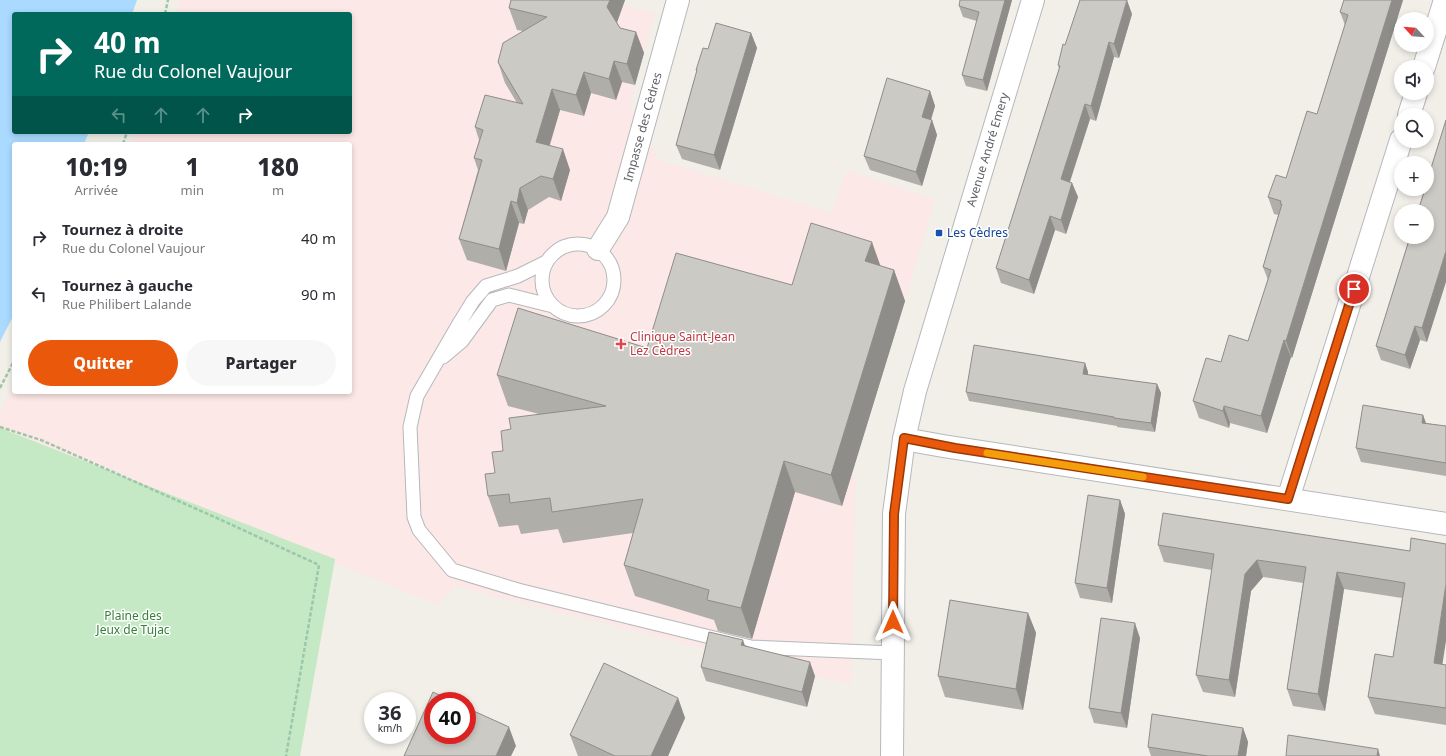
<!DOCTYPE html>
<html lang="fr">
<head>
<meta charset="utf-8">
<style>
  :root { --surface:#fff; --page:#f7f7f7; --text:#2b2b33; --muted:#7c7c81; --accent:#ea580c }
  body { margin:0; font-family:"Noto Sans",sans-serif; background:var(--page); color:var(--text); height:100vh; display:flex; flex-direction:column; font-size:15px; white-space:nowrap }
  * { box-sizing:border-box; margin:0 }
  p { font-size:13px; color:var(--muted) }
  .icon { flex:none; width:22px; height:22px; fill:none; stroke:currentColor; stroke-width:2; stroke-linecap:round; stroke-linejoin:round }
  .map { position:relative; flex:1; overflow:hidden }
  .side { position:absolute; left:12px; top:142px; width:340px; height:252px; display:flex; flex-direction:column; background:var(--surface); border-radius:4px; box-shadow:0 2px 6px #0003 }
  .side>* { flex:none }
  .guide { position:absolute; left:12px; top:12px; width:340px; height:122px; border-radius:4px; box-shadow:0 2px 6px #0003; background:#00695c; color:#fff; overflow:hidden }
  .needle { width:26px; rotate:296deg }
  .controls { position:absolute; left:1394px; top:12px; display:grid; gap:8px }
  .controls a { display:grid; place-items:center; width:40px; height:40px; border-radius:50%; background:var(--surface); box-shadow:0 2px 6px #0003; font-size:20px }
  .speed { position:absolute; left:364px; top:692px; display:flex; gap:8px; font-size:20px; font-weight:700; text-align:center }
  .speed>* { display:grid; place-content:center; width:52px; height:52px; border-radius:50%; background:var(--surface); box-shadow:0 2px 6px #0003; line-height:1 }
  .speed small { font-size:10px; font-weight:400 }
  .speed .limit { border:6px solid #d22; background:#fff; color:#111 }
  .pin { position:absolute; display:grid; place-items:center; width:34px; height:34px; color:#fff; margin:-17px; border:2px solid #fff; border-radius:50%; box-shadow:0 1px 4px #0007 }
  .me { position:absolute; width:44px; margin:-22px; rotate:0deg; stroke-linejoin:round; filter:drop-shadow(0 0 3px #0008) }
  .turn { display:flex; align-items:center; gap:14px; height:84px; padding:0 16px; font-size:18px }
  .turn .icon { width:52px; height:52px; stroke-width:2.5 }
  .turn b { display:block; font-size:28px; line-height:34px }
  .lanes { display:flex; align-items:center; height:38px; padding:0 16px; background:#0003; justify-content:center; gap:20px; direction:ltr }
  .lanes .off { opacity:.35 }
  .eta { display:flex; justify-content:space-evenly; align-items:center; height:68px; text-align:center }
  .eta b { font-size:24px; font-weight:800; line-height:28px }
  .cta { display:flex; gap:8px; margin-top:auto; padding:8px 16px }
  .cta a { flex:1; height:46px; border-radius:24px; background:var(--accent); color:#fff; font-size:16px; font-weight:800; line-height:46px; text-align:center }
  .cta a+a { background:var(--page); color:var(--text) }
  ul { padding:0; list-style:none }
  li { display:flex; align-items:center; gap:12px; height:56px; padding:0 16px }
  li div { flex:1 }
  li b { display:block; font-size:15px }
  li em { font-style:normal }
  .map>svg:first-child { display:block }
  .medical { fill:#fce8e6 }
  .green { fill:#c5e8c5 }
  .water { fill:#aadaff }
  .lines { fill:none; stroke-linecap:round; stroke-linejoin:round }
  .service-casing { stroke:#b5b8bc; stroke-width:15 }
  .minor-casing { stroke:#b5b8bc; stroke-width:24 }
  .tertiary-casing { stroke:#b5b8bc; stroke-width:24 }
  .path { stroke:#9cc7a9; stroke-width:2.5; stroke-dasharray:4 2; stroke-linecap:butt }
  .service { stroke:#fff; stroke-width:13 }
  .minor { stroke:#fff; stroke-width:22 }
  .tertiary { stroke:#fff; stroke-width:22 }
  .wall { fill:#afaea9 }
  .shaded-wall { fill:#8f8d8a }
  .building { fill:#cccac5; stroke:#8f8d8a }
  .route-casing { stroke:#983908; stroke-width:10 }
  .route { stroke:#ea580c; stroke-width:7 }
  .slow { stroke:#f59e0b; stroke-width:7 }
  .transit-dot { fill:#1a4fb4; stroke:#fff; stroke-width:1.5 }
  .health-dot { fill:#e0444e; stroke:#fff; stroke-width:1.5 }
  .labels { text-anchor:middle; stroke-width:3; stroke-linejoin:round; paint-order:stroke }
  .street-label { font-size:12px; fill:#5f6368; stroke:#fff }
  .transit-label { font-size:12px; fill:#164399; stroke:#fff; text-anchor:start }
  .health-label { font-size:12px; fill:#be3a42; stroke:#fff; text-anchor:start }
  .park-label { font-size:12px; fill:#348238; stroke:#fff }
</style>
</head>
<body>
<div class="map">
<svg width="1446" height="756" viewBox="0 0 1446 756">
  <rect width="100%" height="100%" fill="#f1efe8"/>
  <!-- medical -->
  <path class="medical" d="M179 0H600L655 13 635 85 630 107 659 160 831 213 847 171 935 199 905 301 851 476 857 478 855 490 851 685 454 586 439 605 0 428V409L3 407 14 386V392H350V144H132L137 132H350V14H176Z"/>
  <!-- green -->
  <path class="green" d="M0 428 335 559 300 756H0Z"/>
  <!-- water -->
  <path class="water" d="M0 0H137L132 14H14V132H89L84 144H14V314L0 342Z"/>
  <g class="lines">
    <!-- service casing -->
    <g class="service-casing">
      <path id="service" d="M542 280a36 36 0 1 1 72 0a36 36 0 1 1-72 0Z
        M546 262 518 276 486 286 473 301 457 327 417 396 410 427 414 517 419 530 452 570 518 590 751 647 893 653
        M443 357 462 341 492 300 509 295 553 306"/>
    </g>
    <!-- minor casing -->
    <g class="minor-casing">
      <g id="minor">
        <path d="M1424 67 1445 0"/>
        <path d="M1409 115 1416 93"/>
        <path id="s1" d="M598 249 618 217 678 0"/>
        <path d="M904 439 943 446 1446 524"/>
        <path d="M1288 499 1401 140"/>
      </g>
    </g>
    <!-- tertiary casing -->
    <g class="tertiary-casing">
      <g id="tertiary">
        <path id="s2" d="M892 756 894 514 904 439 915 391 1033 0"/>
      </g>
    </g>
    <!-- path -->
    <path class="path" d="M165 14 168 0
      M123 144 127 132
      M0 388 14 361
      M0 427 41 440 219 519 319 565 286 756"/>
    <!-- service -->
    <use href="#service" class="service"/>
    <!-- minor -->
    <use href="#minor" class="minor"/>
    <!-- tertiary -->
    <use href="#tertiary" class="tertiary"/>
  </g>
  <!-- wall -->
  <path class="wall" d="M511 0H625L617 22 620 28 636 32 644 53 635 85 622 82 616 100 591 93 584 116 560 110 550 145 570 170 561 201 549 197 528 210 524 224 519 223 506 271 467 260 459 239 478 170 474 158 479 140 475 127 517 103 505 83 498 62 523 31 517 30 509 8Z
    M1012 0 987 91 966 86 962 75 977 21 963 17 959 6Z
    M1344 0H1403L1292 358 1291 357 1267 433 1230 423 1229 428 1199 418 1193 401 1221 362 1248 341 1268 280 1263 267 1278 215 1274 214 1268 197 1286 178 1317 114 1345 25 1340 12Z
    M1132 14 1119 58 1114 57 1096 121 1090 119 1070 182 1072 183 1078 197 1066 234 1055 230 1034 294 1001 283 996 268 1059 69 1058 65 1065 45Z
    M751 33 757 48 720 170 682 159 676 145 696 73V70L708 49Z
    M930 91 935 106 931 120H932L937 135 922 186 870 170 864 156Z
    M1446 120 1427 342 1420 340 1410 369 1381 360 1376 346Z
    M881 266 894 270 905 301 842 506 795 492 752 639 718 631 714 620 635 596 624 565 633 533 563 543 558 529 521 534 518 525 499 527 488 496 495 473 511 429 539 414 508 406 497 375 647 348 792 285Z
    M1085 363 1088 372V375L1157 384 1161 393 1155 432 1117 427V426L969 401 966 392Z
    M1423 415 1426 423 1446 426V476L1361 462 1356 448Z
    M1120 500 1125 514 1112 603 1080 598 1075 583Z
    M1158 545 1410 551 1442 664 1446 665V725L1375 714 1368 697 1393 657 1402 598 1344 589 1325 711 1293 706 1287 689 1303 583 1263 577 1251 591 1235 697 1203 692 1196 675 1212 570 1164 562Z
    M1028 613 1036 633 1023 710 945 697 938 676Z
    M1140 638 1127 728 1094 723 1089 708Z
    M745 645 815 676 807 707 706 681 701 667Z
    M678 698 685 718 668 756H578L570 735Z
    M1243 728 1248 742 1246 756H1151L1148 747Z"/>
  <!-- shaded-wall -->
  <path class="shaded-wall" d="M610 0H625L615 28 607 7Z
    M1005 0H1012L987 91 983 80Z
    M1127 0 1132 14 1119 58 1114 44Z
    M1392 0H1403L1292 358 1286 341Z
    M636 32 644 53 635 85 627 64Z
    M751 33 757 48 720 170 714 155Z
    M1109 42 1114 57 1096 121 1091 106Z
    M614 61 622 82 616 100 609 79Z
    M584 72 591 93 584 116 576 95Z
    M552 89 560 110 544 163 536 142Z
    M930 91 935 106 927 132 922 117Z
    M1085 104 1090 119 1066 193 1061 179Z
    M932 120 937 135 922 186 916 172Z
    M563 149 570 170 561 201 553 179Z
    M1072 183 1078 197 1066 234 1061 220Z
    M520 188 528 210 524 224 517 203Z
    M511 201 519 223 506 271 499 249Z
    M1050 216 1055 230 1034 294 1029 280Z
    M872 242 883 273 865 261Z
    M1446 251V282L1427 342 1422 328Z
    M894 270 905 301 842 506 831 475Z
    M1415 326 1420 340 1410 369 1405 355Z
    M1284 340 1291 357 1267 433 1261 416Z
    M1085 363 1088 372 1087 383 1083 374Z
    M1157 384 1161 393 1155 432 1151 423Z
    M1224 406 1230 423 1229 428 1223 411Z
    M1423 415 1428 429 1422 423Z
    M784 461 795 492 752 639 741 608Z
    M1120 500 1125 514 1112 603 1107 588Z
    M1257 560 1263 577 1251 591 1235 697 1229 680 1245 574Z
    M1337 572 1344 589 1325 711 1318 694Z
    M1446 584V641L1440 680 1434 663Z
    M1028 613 1036 633 1023 710 1016 689Z
    M1135 623 1140 638 1127 728 1121 713Z
    M743 640 748 654 741 645Z
    M810 662 815 676 807 707 802 692Z
    M678 698 685 718 668 756H651Z
    M509 727 516 746 511 756H496Z
    M1243 728 1248 742 1246 756H1238Z
    M1378 749 1380 756H1377Z"/>
  <!-- building -->
  <path class="building" d="M511 0H610L607 7 620 28 636 32 627 64 614 61 609 79 584 72 576 95 552 89 536 142 563 149 553 179 541 176 520 188 517 203 511 201 499 249 459 239 482 160 474 158 483 130 475 127 485 95 523 104 498 62 503 43 547 17 509 8Z
    M960 0H1005L983 80 962 75 979 12 959 6Z
    M1080 0H1127L1114 44 1109 42 1091 106 1085 104 1061 179 1072 183 1061 220 1050 216 1029 280 996 268 1060 66 1058 65 1063 44 1065 45Z
    M1344 0H1392L1286 341 1284 340 1261 416 1224 406 1223 411 1193 401 1206 358 1221 362 1229 335 1248 341 1271 270 1263 267 1282 204H1280L1281 201 1268 197 1276 175 1286 178 1307 111 1317 114 1348 15 1340 12Z
    M716 23 751 33 714 155 676 145 697 70H696L703 48 708 49Z
    M887 78 930 91 922 117 932 120 916 172 864 156Z
    M1446 120V251L1422 328 1415 326 1405 355 1376 346 1410 237H1427V211H1418L1425 189H1427V181Z
    M811 223 872 242 865 261 894 270 831 475 784 461 741 608 707 600 709 590 624 565 643 499 552 512 550 498 510 503 509 494 488 496 485 474 495 473 492 452 503 451 501 431 511 429 509 418 606 406 497 375 518 308 647 348 676 253 792 285Z
    M974 345 1085 363 1083 374 1157 384 1151 423 1114 418V417L966 392Z
    M1363 405 1423 415 1422 423 1446 426V463L1356 448Z
    M1088 495 1120 500 1107 588 1075 583Z
    M1163 513 1410 551 1411 538 1446 544V584L1434 663 1446 665V708L1368 697 1375 654 1393 657 1405 583 1337 572 1318 694 1287 689 1306 567 1257 560 1245 574 1229 680 1196 675 1214 554 1158 545Z
    M950 600 1028 613 1016 689 938 676Z
    M1101 618 1135 623 1121 713 1089 708Z
    M709 632 743 640 741 645 810 662 802 692 701 667Z
    M604 663 678 698 651 756H615L570 735Z
    M433 692 452 701H433V735H467V708L509 727 496 756H404Z
    M1152 714 1243 728 1238 756H1208L1148 747Z
    M1288 735 1378 749 1377 756H1286Z"/>
  <g class="lines">
    <!-- route casing -->
    <g class="route-casing">
      <path id="route" d="M893 622 894 514 904 438 955 448 1288 499 1354 289"/>
    </g>
    <!-- route -->
    <use href="#route" class="route"/>
    <!-- slow -->
    <path class="slow" d="M987 453 1143 477"/>
  </g>
  <!-- markers -->
  <rect class="transit-dot" x="935" y="229" width="8" height="8" rx="2"/>
  <path class="health-dot" d="M619 338h4v4h4v4h-4v4h-4v-4h-4v-4h4z"/>
  <g class="labels">
    <!-- street labels -->
    <g class="street-label">
      <text dy="4" stroke="none"><textPath href="#s1" startOffset="131">Impasse des Cèdres</textPath></text>
      <text dy="4" stroke="none"><textPath href="#s2" startOffset="619">Avenue André Emery</textPath></text>
    </g>
    <!-- transit labels -->
    <g class="transit-label">
      <text x="947" y="237">Les Cèdres</text>
    </g>
    <!-- health labels -->
    <g class="health-label">
      <text x="630" y="341">Clinique Saint-Jean<tspan x="630" dy="14">Lez Cèdres</tspan></text>
    </g>
    <!-- park labels -->
    <g class="park-label">
      <text x="133" y="620">Plaine des<tspan x="133" dy="14">Jeux de Tujac</tspan></text>
    </g>
  </g>
</svg>
<div class="controls">
<a><svg class="needle" viewBox="-14 -14 28 28"><path d="M0-13l5 13h-10z" fill="#e53935"/><path d="M0 13l5-13h-10z" fill="#7c7c81"/></svg></a>
<a><svg class="icon" aria-label="sound" viewBox="0 0 24 24"><path d="M4 9h4l5-4v14l-5-4H4zM17 9q2 3 0 6"/></svg></a>
<a><svg class="icon" aria-label="search" viewBox="0 0 24 24"><circle cx="10" cy="10" r="6"/><path d="M15 15l6 6"/></svg></a>
<a>+</a>
<a>−</a>
</div>
<div class="speed"><div>36<small>km/h</small></div><div class="limit">40</div></div>
<div class="pin" style="left:1354px;top:289px;background:#d93025"><svg class="icon" aria-label="arrive" viewBox="0 0 24 24"><path d="M6 21V4h12l-3 4 3 4H6"/></svg></div>
<svg class="me" style="left:893px;top:622px" viewBox="-20 -20 40 40"><path d="M0-17L14 15 0 8-14 15z" fill="#ea580c" stroke="#fff" stroke-width="4"/></svg>
<div class="guide">
<div class="turn"><svg class="icon" aria-label="right" viewBox="0 0 24 24"><path d="M7 20v-9h11M14 6l5 5-5 5"/></svg><div><b>40 m</b>Rue du Colonel Vaujour</div></div>
<div class="lanes"><svg class="icon off" aria-label="left" viewBox="0 0 24 24"><path d="M17 20v-9H6M10 6l-5 5 5 5"/></svg><svg class="icon off" aria-label="ahead" viewBox="0 0 24 24"><path d="M12 20V5M6 11l6-6 6 6"/></svg><svg class="icon off" aria-label="ahead" viewBox="0 0 24 24"><path d="M12 20V5M6 11l6-6 6 6"/></svg><svg class="icon" aria-label="right" viewBox="0 0 24 24"><path d="M7 20v-9h11M14 6l5 5-5 5"/></svg></div>
</div>
<section class="side">
<div class="eta">
<div><b>10:19</b><p>Arrivée</p></div>
<div><b>1</b><p>min</p></div>
<div><b>180</b><p>m</p></div>
</div>
<ul>
<li><svg class="icon" aria-label="right" viewBox="0 0 24 24"><path d="M7 20v-9h11M14 6l5 5-5 5"/></svg><div><b>Tournez à droite</b><p>Rue du Colonel Vaujour</p></div><em>40 m</em></li>
<li><svg class="icon" aria-label="left" viewBox="0 0 24 24"><path d="M17 20v-9H6M10 6l-5 5 5 5"/></svg><div><b>Tournez à gauche</b><p>Rue Philibert Lalande</p></div><em>90 m</em></li>
</ul>
<div class="cta"><a>Quitter</a><a>Partager</a></div>
</section>
</div>
</body>
</html>
